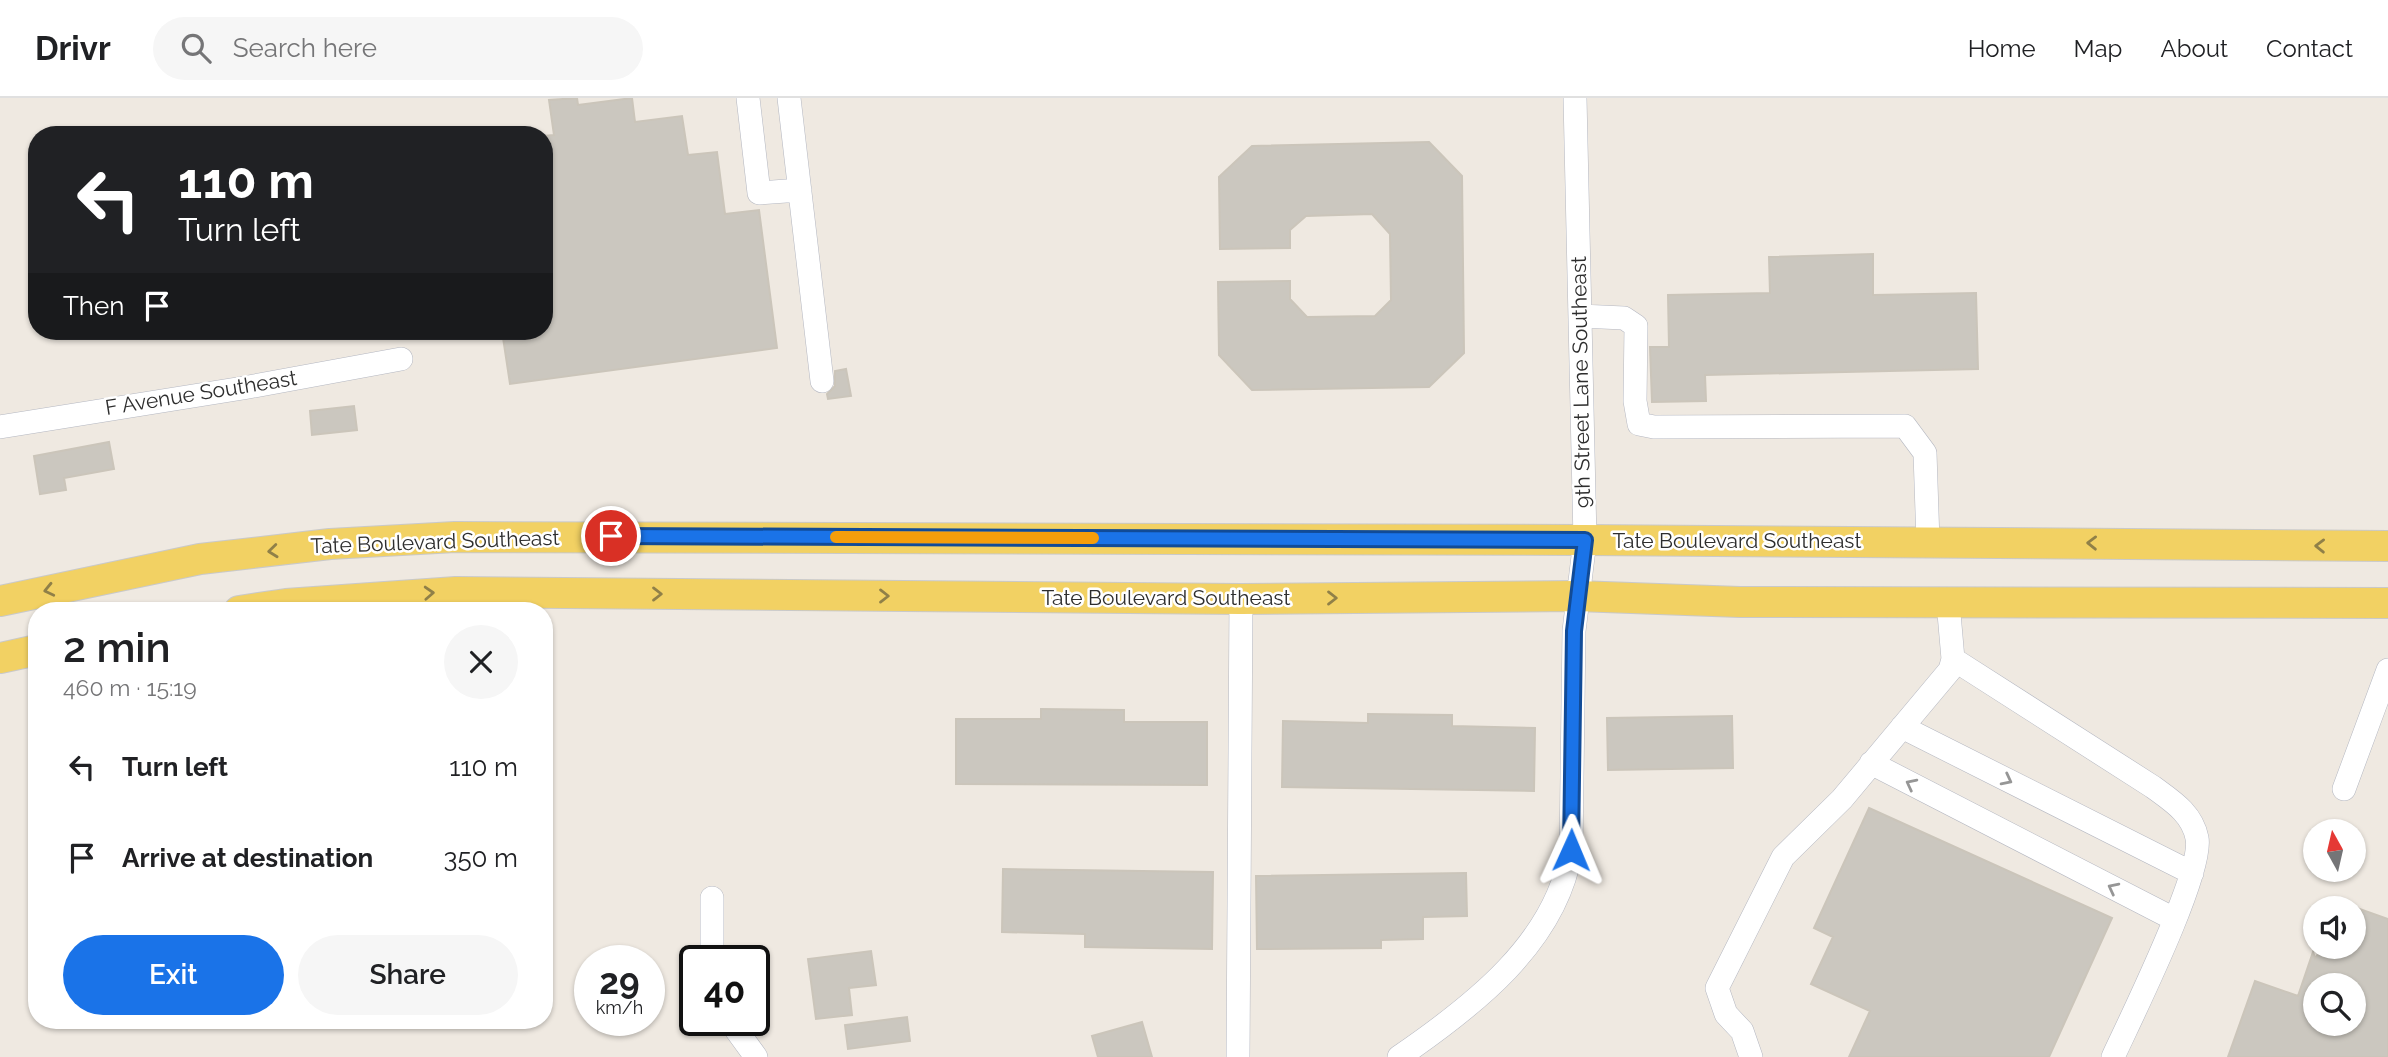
<!DOCTYPE html>
<html lang="en">
<head>
<meta charset="utf-8">
<style>
  :root { --surface:#fff; --page:#f6f6f6; --text:#202124; --muted:#757577; --line:#e0e0e0; --accent:#1a73e8 }
  body { margin:0; font-family:Raleway,sans-serif; background:var(--page); color:var(--text); height:100vh; display:flex; flex-direction:column; font-size:26px; white-space:nowrap }
  * { box-sizing:border-box; margin:0 }
  p { font-size:23px; color:var(--muted) }
  .icon { flex:none; width:38px; height:38px; fill:none; stroke:currentColor; stroke-width:2; stroke-linecap:round; stroke-linejoin:round }
  .map { position:relative; flex:1; overflow:hidden }
  .sheet { position:absolute; left:28px; top:504px; width:525px; height:427px; display:flex; flex-direction:column; background:var(--surface); border-radius:28px; box-shadow:0 2px 5px #0004 }
  .sheet>* { flex:none }
  .banner { position:absolute; left:28px; top:28px; width:525px; height:214px; border-radius:28px; box-shadow:0 2px 5px #0004; background:#202124; color:#fff; overflow:hidden }
  .needle { width:46px; rotate:352deg }
  .fabs { position:absolute; left:2303px; top:721px; display:grid; gap:14px }
  .fabs a { display:grid; place-items:center; width:63px; height:63px; border-radius:50%; background:var(--surface); box-shadow:0 2px 5px #0004; font-size:35px }
  .speed { position:absolute; left:574px; top:847px; display:flex; gap:14px; font-size:35px; font-weight:700; text-align:center }
  .speed>* { display:grid; place-content:center; width:91px; height:91px; border-radius:50%; background:var(--surface); box-shadow:0 2px 5px #0004; line-height:1 }
  .speed small { font-size:18px; font-weight:400 }
  .speed .limit { border:4px solid #111; border-radius:10px; background:#fff; color:#111 }
  .pin { position:absolute; display:grid; place-items:center; width:60px; height:60px; color:#fff; margin:-30px; border:4px solid #fff; border-radius:50%; box-shadow:0 2px 7px #0007 }
  .me { position:absolute; width:77px; margin:-38px; rotate:1deg; stroke-linejoin:round; filter:drop-shadow(0 0 5px #0008) }
  .turn { display:flex; align-items:center; gap:24px; height:147px; padding:0 35px; font-size:32px }
  .turn .icon { width:91px; height:91px; stroke-width:2.5 }
  .turn b { display:block; font-size:49px; line-height:60px }
  .then { display:flex; align-items:center; height:66px; padding:0 35px; background:#0003; gap:14px; font-size:26px }
  .round { display:grid; place-items:center; flex:none; width:74px; height:74px; border-radius:37px; background:var(--page) }
  .headline { display:flex; align-items:center; justify-content:space-between; height:119px; padding:0 35px }
  h1 { font-size:42px; font-weight:600; line-height:52px }
  .primary-button { display:flex; gap:14px; margin-top:auto; padding:14px 35px }
  .primary-button a { flex:1; height:80px; border-radius:42px; background:var(--accent); color:#fff; font-size:28px; font-weight:600; line-height:80px; text-align:center }
  .primary-button a+a { background:var(--page); color:var(--text) }
  ul { padding:0; list-style:none }
  li { display:flex; align-items:center; gap:21px; height:91px; padding:0 35px }
  li div { flex:1 }
  li b { display:block; font-size:26px }
  li em { font-style:normal }
  header { display:flex; align-items:center; gap:42px; box-sizing:border-box; height:98px; padding:0 35px; background:var(--surface); border-bottom:2px solid var(--line) }
  header strong { font-size:33px }
  nav { display:flex; gap:38px; margin-inline-start:auto; font-size:24px }
  .search { width:490px; height:63px; background:var(--page); display:flex; align-items:center; gap:18px; box-sizing:border-box; padding:0 24px; border-radius:38px; color:var(--muted); font-size:26px }
  .map>svg:first-child { display:block }
  .building { fill:#cbc7bf; stroke:#cbc5ba; stroke-width:2; fill-rule:evenodd }
  .lines { fill:none; stroke-linecap:round; stroke-linejoin:round }
  .minor-casing { stroke:#b4b7c1; stroke-width:24 }
  .major-casing { stroke:#c9c9c9; stroke-width:32 }
  .minor { stroke:#fff; stroke-width:23 }
  .major { stroke:#f2d163; stroke-width:30 }
  .oneway { stroke:#908048 }
  .oneway2 { stroke:#969696 }
  .route-casing { stroke:#114b97; stroke-width:18 }
  .route { stroke:#1a73e8; stroke-width:12 }
  .slow { stroke:#f59e0b; stroke-width:12 }
  .labels { text-anchor:middle; stroke-width:5; stroke-linejoin:round; paint-order:stroke }
  .street-label { font-size:21px; fill:#2e2e2e; stroke:#fff }
</style>
</head>
<body>
<header>
<strong>Drivr</strong>
<div class="search"><svg class="icon" aria-label="search" viewBox="0 0 24 24"><circle cx="10" cy="10" r="6"/><path d="M15 15l6 6"/></svg>Search here</div>
<nav><a>Home</a><a>Map</a><a>About</a><a>Contact</a></nav>
</header>
<div class="map">
<svg width="2388" height="959" viewBox="0 0 2388 959">
  <rect width="100%" height="100%" fill="#efe9e1"/>
  <!-- building -->
  <path class="building" d="M577 0 578 7 632 0 635 24 682 18 688 57 717 54 725 116 759 112 777 250 510 286 502 233H544V38L554 37 549 2Z
    M1429 44 1462 78 1464 255 1429 289 1252 292 1219 257 1218 184 1290 183V201L1307 219 1375 218 1391 202 1390 136 1372 116 1306 118 1290 132V150L1220 151 1219 79 1252 48Z
    M1873 156V197L1976 195 1978 271 1705 277 1706 303 1652 304 1650 249H1669L1668 197 1770 195 1769 159Z
    M846 271 851 298 828 301 827 296 835 288V273Z
    M354 308 357 332 312 337 310 313Z
    M109 344 114 371 64 380 66 392 40 396 34 358Z
    M1041 611 1124 612V624H1207V687L956 686V621H1041Z
    M1368 616 1452 617V628L1535 630 1534 693 1282 689 1283 623 1368 625Z
    M1732 618 1733 670 1608 672 1607 620Z
    M1869 710 2112 820 2049 959H1849L1870 913 1811 886 1833 839 1814 830Z
    M1003 771 1213 774 1212 851 1085 849V836L1002 834Z
    M1466 775 1467 818 1423 819V841L1381 842V850L1257 851 1256 778Z
    M2354 809 2388 821V959H2228L2255 883 2298 898 2313 854 2315 860 2324 849H2354ZM2315 887H2354V926H2315Z
    M871 853 876 887 849 890 852 917 816 921 808 861Z
    M907 919 910 943 848 951 845 927Z
    M1142 924 1152 959H1098L1092 938Z"/>
  <g class="lines">
    <!-- minor casing -->
    <g class="minor-casing">
      <path id="minor" d="M748 0 759 95 800 92
        M789 0 822 283
        M1580 218 1624 220 1636 228 1635 303 1639 326 1654 329 1905 328 1925 355 1928 444
        M0 329 243 290 401 261
        M1953 561 2153 689C2172 703 2192 715 2197 740 2204 773 2131 920 2113 959
        M1902 629 2192 775
        M1871 665 2174 821
        M2344 691 2388 572
        M712 863V800
        M729 922 756 959
        M1238 959 1241 501
        M1399 959C1472 909 1557 844 1571 752L1574 533 1585 442 1575 0
        M1751 959 1742 933 1726 916 1717 890 1783 759 1842 701 1950 572 1953 561 1948 504"/>
    </g>
    <!-- major casing -->
    <g class="major-casing">
      <path id="major" d="M0 503 200 461 330 446 455 439 1585 442 2388 448
        M239 513 286 506 456 494 1241 501 1577 498 1740 504 2388 505
        M0 560 37 552"/>
    </g>
    <!-- minor -->
    <use href="#minor" class="minor"/>
    <!-- major -->
    <use href="#major" class="major"/>
  </g>
  <!-- one-way arrows -->
  <defs><path id="oneway-chevron" d="M-2-3.5L2.5 0L-2 3.5" fill="none" stroke-width="1.6" stroke-linecap="round" stroke-linejoin="round" transform="scale(1.75)"/></defs>
  <g class="oneway">
    <use href="#oneway-chevron" transform="translate(2092 445) rotate(-179)"/>
    <use href="#oneway-chevron" transform="translate(2320 448) rotate(-179)"/>
    <use href="#oneway-chevron" transform="translate(273 453) rotate(174)"/>
    <use href="#oneway-chevron" transform="translate(49 492) rotate(167)"/>
    <use href="#oneway-chevron" transform="translate(429 495) rotate(-3)"/>
    <use href="#oneway-chevron" transform="translate(657 496)"/>
    <use href="#oneway-chevron" transform="translate(884 498)"/>
    <use href="#oneway-chevron" transform="translate(1332 500)"/>
  </g>
  <g class="oneway2">
    <use href="#oneway-chevron" transform="translate(2007 682) rotate(27)"/>
    <use href="#oneway-chevron" transform="translate(1911 686) rotate(-153)"/>
    <use href="#oneway-chevron" transform="translate(2113 790) rotate(-153)"/>
  </g>
  <g class="lines">
    <!-- route casing -->
    <g class="route-casing">
      <path id="route" d="M611 438 1585 442 1574 533 1571 752"/>
    </g>
    <!-- route -->
    <use href="#route" class="route"/>
    <!-- slow -->
    <path class="slow" d="M836 439 1093 440"/>
  </g>
  <g class="labels">
    <!-- street labels -->
    <g class="street-label">
      <text transform="translate(1581 284) rotate(-91)" y="7">9th Street Lane Southeast</text>
      <text transform="translate(201 295) rotate(-9)" y="7">F Avenue Southeast</text>
      <text x="1737" y="450">Tate Boulevard Southeast</text>
      <text transform="translate(435 444) rotate(-2)" y="7">Tate Boulevard Southeast</text>
      <text x="1166" y="507">Tate Boulevard Southeast</text>
    </g>
  </g>
</svg>
<div class="fabs">
<a><svg class="needle" viewBox="-14 -14 28 28"><path d="M0-13l5 13h-10z" fill="#e53935"/><path d="M0 13l5-13h-10z" fill="#757577"/></svg></a>
<a><svg class="icon" aria-label="sound" viewBox="0 0 24 24"><path d="M4 9h4l5-4v14l-5-4H4zM17 9q2 3 0 6"/></svg></a>
<a><svg class="icon" aria-label="search" viewBox="0 0 24 24"><circle cx="10" cy="10" r="6"/><path d="M15 15l6 6"/></svg></a>
</div>
<div class="speed"><div>29<small>km/h</small></div><div class="limit">40</div></div>
<div class="pin" style="left:611px;top:438px;background:#d93025"><svg class="icon" aria-label="arrive" viewBox="0 0 24 24"><path d="M6 21V4h12l-3 4 3 4H6"/></svg></div>
<svg class="me" style="left:1571px;top:752px" viewBox="-20 -20 40 40"><path d="M0-17L14 15 0 8-14 15z" fill="#1a73e8" stroke="#fff" stroke-width="4"/></svg>
<div class="banner">
<div class="turn"><svg class="icon" aria-label="left" viewBox="0 0 24 24"><path d="M17 20v-9H6M10 6l-5 5 5 5"/></svg><div><b>110 m</b>Turn left</div></div>
<div class="then">Then<svg class="icon" aria-label="arrive" viewBox="0 0 24 24"><path d="M6 21V4h12l-3 4 3 4H6"/></svg></div>
</div>
<section class="sheet">
<div class="headline"><div><h1>2 min</h1><p>460 m · 15:19</p></div><a class="round"><svg class="icon" aria-label="close" viewBox="0 0 24 24"><path d="M6 6l12 12M18 6L6 18"/></svg></a></div>
<ul>
<li><svg class="icon" aria-label="left" viewBox="0 0 24 24"><path d="M17 20v-9H6M10 6l-5 5 5 5"/></svg><div><b>Turn left</b></div><em>110 m</em></li>
<li><svg class="icon" aria-label="arrive" viewBox="0 0 24 24"><path d="M6 21V4h12l-3 4 3 4H6"/></svg><div><b>Arrive at destination</b></div><em>350 m</em></li>
</ul>
<div class="primary-button"><a>Exit</a><a>Share</a></div>
</section>
</div>
</body>
</html>
